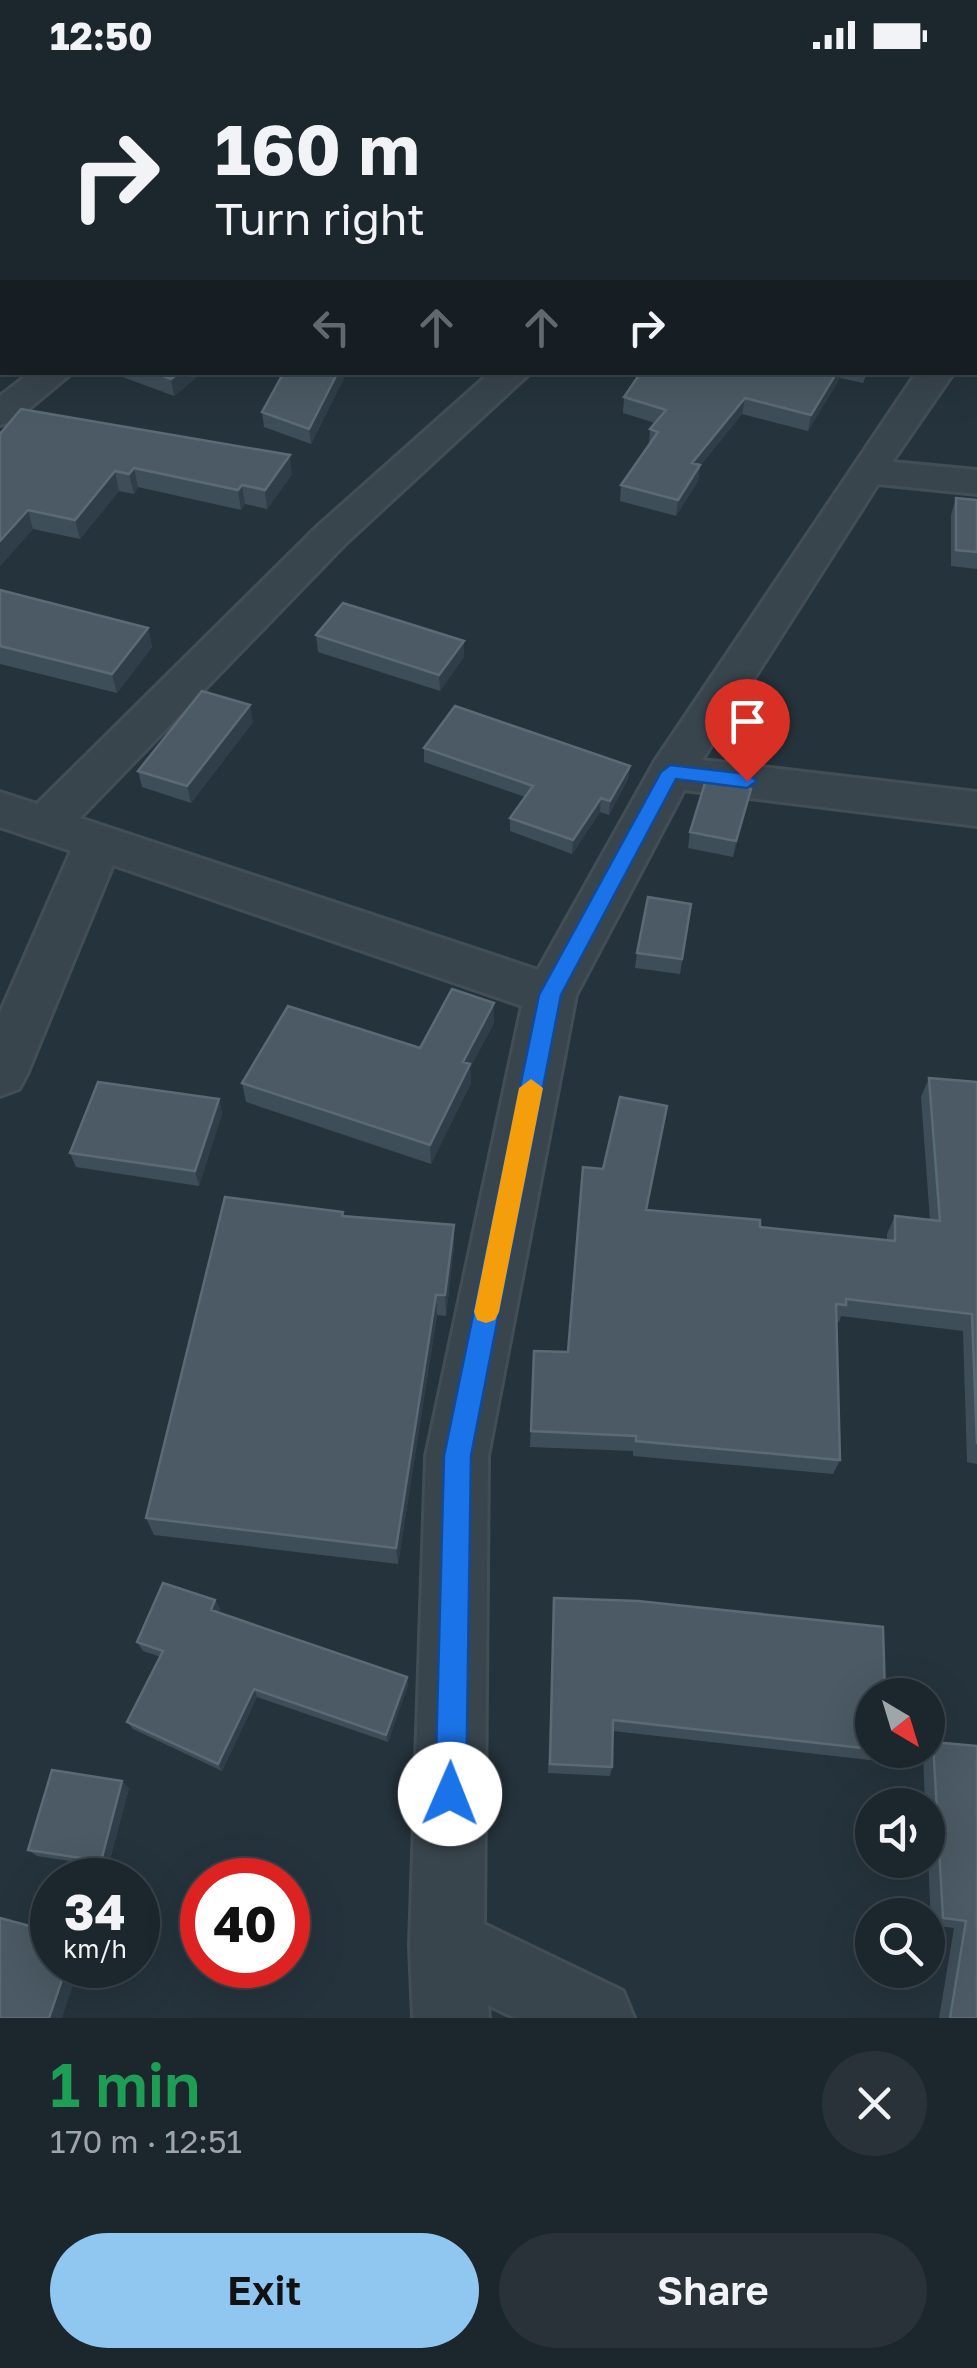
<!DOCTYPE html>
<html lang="en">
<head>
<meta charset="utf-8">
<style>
  :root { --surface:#1c262d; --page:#293239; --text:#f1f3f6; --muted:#a0a5aa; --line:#3a4349; --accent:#90c7f1 }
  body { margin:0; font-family:"Golos Text",sans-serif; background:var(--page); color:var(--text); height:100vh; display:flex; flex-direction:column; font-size:38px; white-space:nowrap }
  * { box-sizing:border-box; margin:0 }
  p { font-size:32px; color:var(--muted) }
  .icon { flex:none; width:55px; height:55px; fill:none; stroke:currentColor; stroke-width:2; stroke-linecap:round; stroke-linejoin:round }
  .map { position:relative; height:1948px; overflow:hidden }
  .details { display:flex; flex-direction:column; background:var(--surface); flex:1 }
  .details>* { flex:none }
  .banner { position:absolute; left:0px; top:0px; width:978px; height:305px; box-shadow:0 10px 40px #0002,0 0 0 2px var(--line); background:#1c262d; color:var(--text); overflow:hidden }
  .needle { width:65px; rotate:142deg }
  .fabs { position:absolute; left:855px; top:1608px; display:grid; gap:20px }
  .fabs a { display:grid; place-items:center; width:90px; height:90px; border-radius:50%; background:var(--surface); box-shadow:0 10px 40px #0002,0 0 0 2px var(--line); font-size:50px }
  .speed { position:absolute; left:30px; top:1788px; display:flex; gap:20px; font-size:50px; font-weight:700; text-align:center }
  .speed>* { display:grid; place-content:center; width:130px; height:130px; border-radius:50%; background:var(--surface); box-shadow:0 10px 40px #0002,0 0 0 2px var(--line); line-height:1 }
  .speed small { font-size:25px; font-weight:400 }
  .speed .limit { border:15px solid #d22; background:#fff; color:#111 }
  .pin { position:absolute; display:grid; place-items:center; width:85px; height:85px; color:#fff; margin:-102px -42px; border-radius:50% 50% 50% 0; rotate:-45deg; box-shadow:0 0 10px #0007 }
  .pin .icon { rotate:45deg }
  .me { position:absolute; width:110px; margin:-55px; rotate:1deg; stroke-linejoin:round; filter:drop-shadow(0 0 8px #0008) }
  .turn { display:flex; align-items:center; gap:35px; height:210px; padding:0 50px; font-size:45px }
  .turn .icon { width:130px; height:130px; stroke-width:2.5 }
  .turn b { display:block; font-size:70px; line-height:85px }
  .lanes { display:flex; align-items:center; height:95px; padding:0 50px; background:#0003; justify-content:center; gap:50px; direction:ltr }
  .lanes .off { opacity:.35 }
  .round { display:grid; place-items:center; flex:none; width:105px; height:105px; border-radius:52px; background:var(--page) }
  .summary { display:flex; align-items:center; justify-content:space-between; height:170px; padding:0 50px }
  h1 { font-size:60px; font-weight:600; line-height:75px; color:#1e9e55 }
  .button { display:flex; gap:20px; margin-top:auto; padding:20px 50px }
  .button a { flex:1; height:115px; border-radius:60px; background:var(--accent); color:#111; font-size:40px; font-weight:600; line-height:115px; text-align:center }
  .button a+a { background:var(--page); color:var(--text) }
  .status { display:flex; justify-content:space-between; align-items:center; height:70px; padding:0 50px; background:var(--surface); direction:ltr }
  .status svg { height:28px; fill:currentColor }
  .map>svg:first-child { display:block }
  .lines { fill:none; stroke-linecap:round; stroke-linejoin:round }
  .minor-casing { stroke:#424e55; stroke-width:6 }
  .minor { fill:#39454d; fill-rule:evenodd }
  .wall { fill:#3e4e58 }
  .shaded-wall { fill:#2f3e48 }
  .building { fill:#4b5a64; stroke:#5b6a74; stroke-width:2.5 }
  .route { fill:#1a73e8; stroke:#114b97; stroke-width:2.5 }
  .slow { fill:#f59e0b }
</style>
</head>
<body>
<div class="status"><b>12:50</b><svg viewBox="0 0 49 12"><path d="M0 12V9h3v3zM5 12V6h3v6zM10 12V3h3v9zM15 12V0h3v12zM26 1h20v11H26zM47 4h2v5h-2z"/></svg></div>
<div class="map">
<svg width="977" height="1948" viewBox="0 0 977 1948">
  <rect width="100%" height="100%" fill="#25333c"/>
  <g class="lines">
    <!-- minor casing -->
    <g class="minor-casing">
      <path id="minor" d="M0 35 2 36V54L0 53Z
        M975 206H977L975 232Z
        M975 259H977V281H975Z
        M31 302H73L13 352 0 355V326Z
        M491 302H531L346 473 80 748 538 900 655 691 917 302H954L892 392 977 400V424L878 414 702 690 977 722V756L684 720 576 925 488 1386 484 1854 623 1921 634 1948H515L488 1935 489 1948H413L410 1875 426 1386 522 936 113 795 27 1004 19 1019 0 1026V943L71 781 0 757V722L37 734 318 456Z"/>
    </g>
    <!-- minor -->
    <use href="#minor" class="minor"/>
  </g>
  <!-- wall -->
  <path class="wall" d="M0 0H553L566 2H330L326 1 2 2V33V32L0 34Z
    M109 302H203L174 326Z
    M347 302 311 374 264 357 262 342Z
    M641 302H868L863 313 840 308 808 361 742 344 700 396 698 411 676 446 620 431 621 415 649 375 650 359 655 353 623 343 624 327Z
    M0 364 292 404 267 439 245 434 241 440 138 417 134 424 119 421 80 469 33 459 0 496Z
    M956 428 977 430V499L951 496V445Z
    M0 520 148 558 152 577 117 623 0 594Z
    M316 565 464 571V587L440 621 318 582Z
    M253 652 191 733 142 717 138 701Z
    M424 678 630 696 628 709 609 745 600 742 572 784 510 761V748L525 727 424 692Z
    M751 719 733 787 688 778 690 762Z
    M691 834 680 904 635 898 637 883Z
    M494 933V953L470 998 471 1013 431 1094 246 1032 242 1013 420 978Z
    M929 1008 977 1012V1394L967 1392 963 1261 841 1246 839 1252 836 1251 840 1390 833 1404 633 1386V1381L530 1377 534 1281 567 1282 646 1140 760 1157 887 1170V1164L895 1146 930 1150 921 1027Z
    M219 1029 222 1044 199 1116 76 1097 70 1083Z
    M343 1146 454 1176 446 1246 437 1245 398 1494 154 1465 146 1448Z
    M554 1528 887 1681 878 1691 613 1661 612 1697 610 1706 548 1703Z
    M215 1530 220 1539 218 1542 407 1607 408 1615 388 1672 257 1627 222 1701 133 1659 127 1652 161 1587 143 1581 137 1572Z
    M933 1672 977 1676V1948H939L954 1858 931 1855 928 1785V1735H925L923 1682 928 1680V1677Z
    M129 1718 108 1797 37 1786 28 1780Z"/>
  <!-- shaded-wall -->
  <path class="shaded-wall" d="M302 0H326V1L323 2H298Z
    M2 224V242L0 244V226Z
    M180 302H203L174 326 171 309Z
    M338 302H347L311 374 309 359Z
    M837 302H842L840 308 808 361 811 345Z
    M745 328 742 344 700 396 698 411 676 446 678 430 692 393Z
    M290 385 292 404 267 439 265 420Z
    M134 398 138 417 134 424 129 404Z
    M115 401 119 421 80 469 75 450Z
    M242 415 245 434 241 440 238 420Z
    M28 440 33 459 0 496V471Z
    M148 558 152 577 117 623 112 604Z
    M464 571V587L440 621 439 605Z
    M250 635 253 652 191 733 187 716Z
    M630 696 628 709 609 745 610 731Z
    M751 719 748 735 733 787 736 771Z
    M601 728 600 742 572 784 573 770Z
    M494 933V953L470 998 471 1013 431 1094 430 1075 463 992Z
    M219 1029 222 1044 199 1116 195 1101Z
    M454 1155V1176L446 1246 445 1225Z
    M436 1225 437 1245 398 1494 396 1478Z
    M215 1530 220 1539 216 1549 211 1540Z
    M407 1607 408 1615 388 1672 386 1665Z
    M254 1619 257 1627 222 1701 218 1694Z
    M122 1711 129 1718 108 1797 101 1791Z
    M67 1895H80L62 1948H49Z"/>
  <!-- building -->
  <path class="building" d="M0 0H302L298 2H2V26L0 21Z
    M363 0H553L566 2H371Z
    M611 0H666V2H611Z
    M805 0H830V2H804Z
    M898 0H944L943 2H898Z
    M0 45 2 46V224L0 226Z
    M153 302H180L171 309Z
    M284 302H338L309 359 262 342Z
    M641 302H837L811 345 745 328 692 393 700 395 678 430 621 415 658 362 650 359 666 340 624 327Z
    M21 339 290 385 265 420 242 415 238 420 134 398 129 404 115 401 75 450 28 440 0 471V364Z
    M956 428 977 430V482L956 480Z
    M0 520 148 558 112 604 0 576Z
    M343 533 464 571 439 605 316 565Z
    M202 621 250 635 187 716 138 701Z
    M455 636 630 696 610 731 601 728 573 770 510 748 533 716 424 678Z
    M706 710 751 719 736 771 690 762Z
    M648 827 691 834 682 889 637 883Z
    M452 919 494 933 463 992 470 994 430 1075 242 1013 288 936 420 978Z
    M929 1008 977 1012V1374L972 1244 846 1229V1235L836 1234 840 1390 636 1371V1366L531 1361 534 1281 568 1282 583 1097 603 1099 620 1027 667 1036 646 1140 760 1150V1157L895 1171V1146L940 1151Z
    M98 1012 219 1029 195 1101 70 1083Z
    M225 1127 343 1142 342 1146 454 1155 445 1225H436L396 1478 146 1448Z
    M163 1513 215 1530 211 1540 407 1607 386 1665 254 1619 218 1694 127 1652 163 1581 137 1572Z
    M554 1528 638 1531 883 1557 885 1625H872V1679L613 1650 612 1697 550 1694Z
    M933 1672 977 1676V1948H950L966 1851 943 1848Z
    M52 1700 122 1711 101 1791 28 1780Z
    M0 1848 52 1862V1895H67L49 1948H0Z"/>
  <!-- route -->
  <path class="route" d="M670 695 747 704 757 711 747 718 676 709 561 925 471 1386 466 1724 461 1735 450 1740 440 1735 435 1724 444 1386 539 925 661 702Z"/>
  <!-- slow -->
  <path class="slow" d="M531 1009 543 1018 499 1242 495 1250 486 1253 477 1250 474 1242 519 1018Z"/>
</svg>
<div class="fabs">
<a><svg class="needle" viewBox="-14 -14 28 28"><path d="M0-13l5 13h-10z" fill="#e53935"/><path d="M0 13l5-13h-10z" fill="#a0a5aa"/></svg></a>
<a><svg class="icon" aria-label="sound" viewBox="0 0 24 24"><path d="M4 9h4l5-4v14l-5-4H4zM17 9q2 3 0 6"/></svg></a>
<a><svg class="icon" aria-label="search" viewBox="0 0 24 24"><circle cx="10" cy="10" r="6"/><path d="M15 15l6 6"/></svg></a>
</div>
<div class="speed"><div>34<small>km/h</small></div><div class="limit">40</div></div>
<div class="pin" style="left:747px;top:711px;background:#d93025"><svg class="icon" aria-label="arrive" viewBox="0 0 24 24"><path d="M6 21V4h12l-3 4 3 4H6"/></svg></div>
<svg class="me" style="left:450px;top:1724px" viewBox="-20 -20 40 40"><circle r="19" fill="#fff"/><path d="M0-13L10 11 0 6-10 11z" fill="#1a73e8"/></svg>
<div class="banner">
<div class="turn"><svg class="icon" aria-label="right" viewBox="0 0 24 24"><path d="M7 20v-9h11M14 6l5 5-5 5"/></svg><div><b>160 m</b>Turn right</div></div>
<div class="lanes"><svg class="icon off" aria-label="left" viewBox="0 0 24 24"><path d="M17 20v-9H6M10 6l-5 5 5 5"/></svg><svg class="icon off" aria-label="ahead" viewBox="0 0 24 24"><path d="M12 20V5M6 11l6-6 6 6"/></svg><svg class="icon off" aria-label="ahead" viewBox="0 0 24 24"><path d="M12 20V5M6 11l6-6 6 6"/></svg><svg class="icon" aria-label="right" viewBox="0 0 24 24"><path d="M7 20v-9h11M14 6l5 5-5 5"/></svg></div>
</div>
</div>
<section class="details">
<div class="summary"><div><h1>1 min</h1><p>170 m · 12:51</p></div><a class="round"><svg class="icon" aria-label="close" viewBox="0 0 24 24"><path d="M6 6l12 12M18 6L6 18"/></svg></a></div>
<div class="button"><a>Exit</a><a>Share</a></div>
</section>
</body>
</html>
